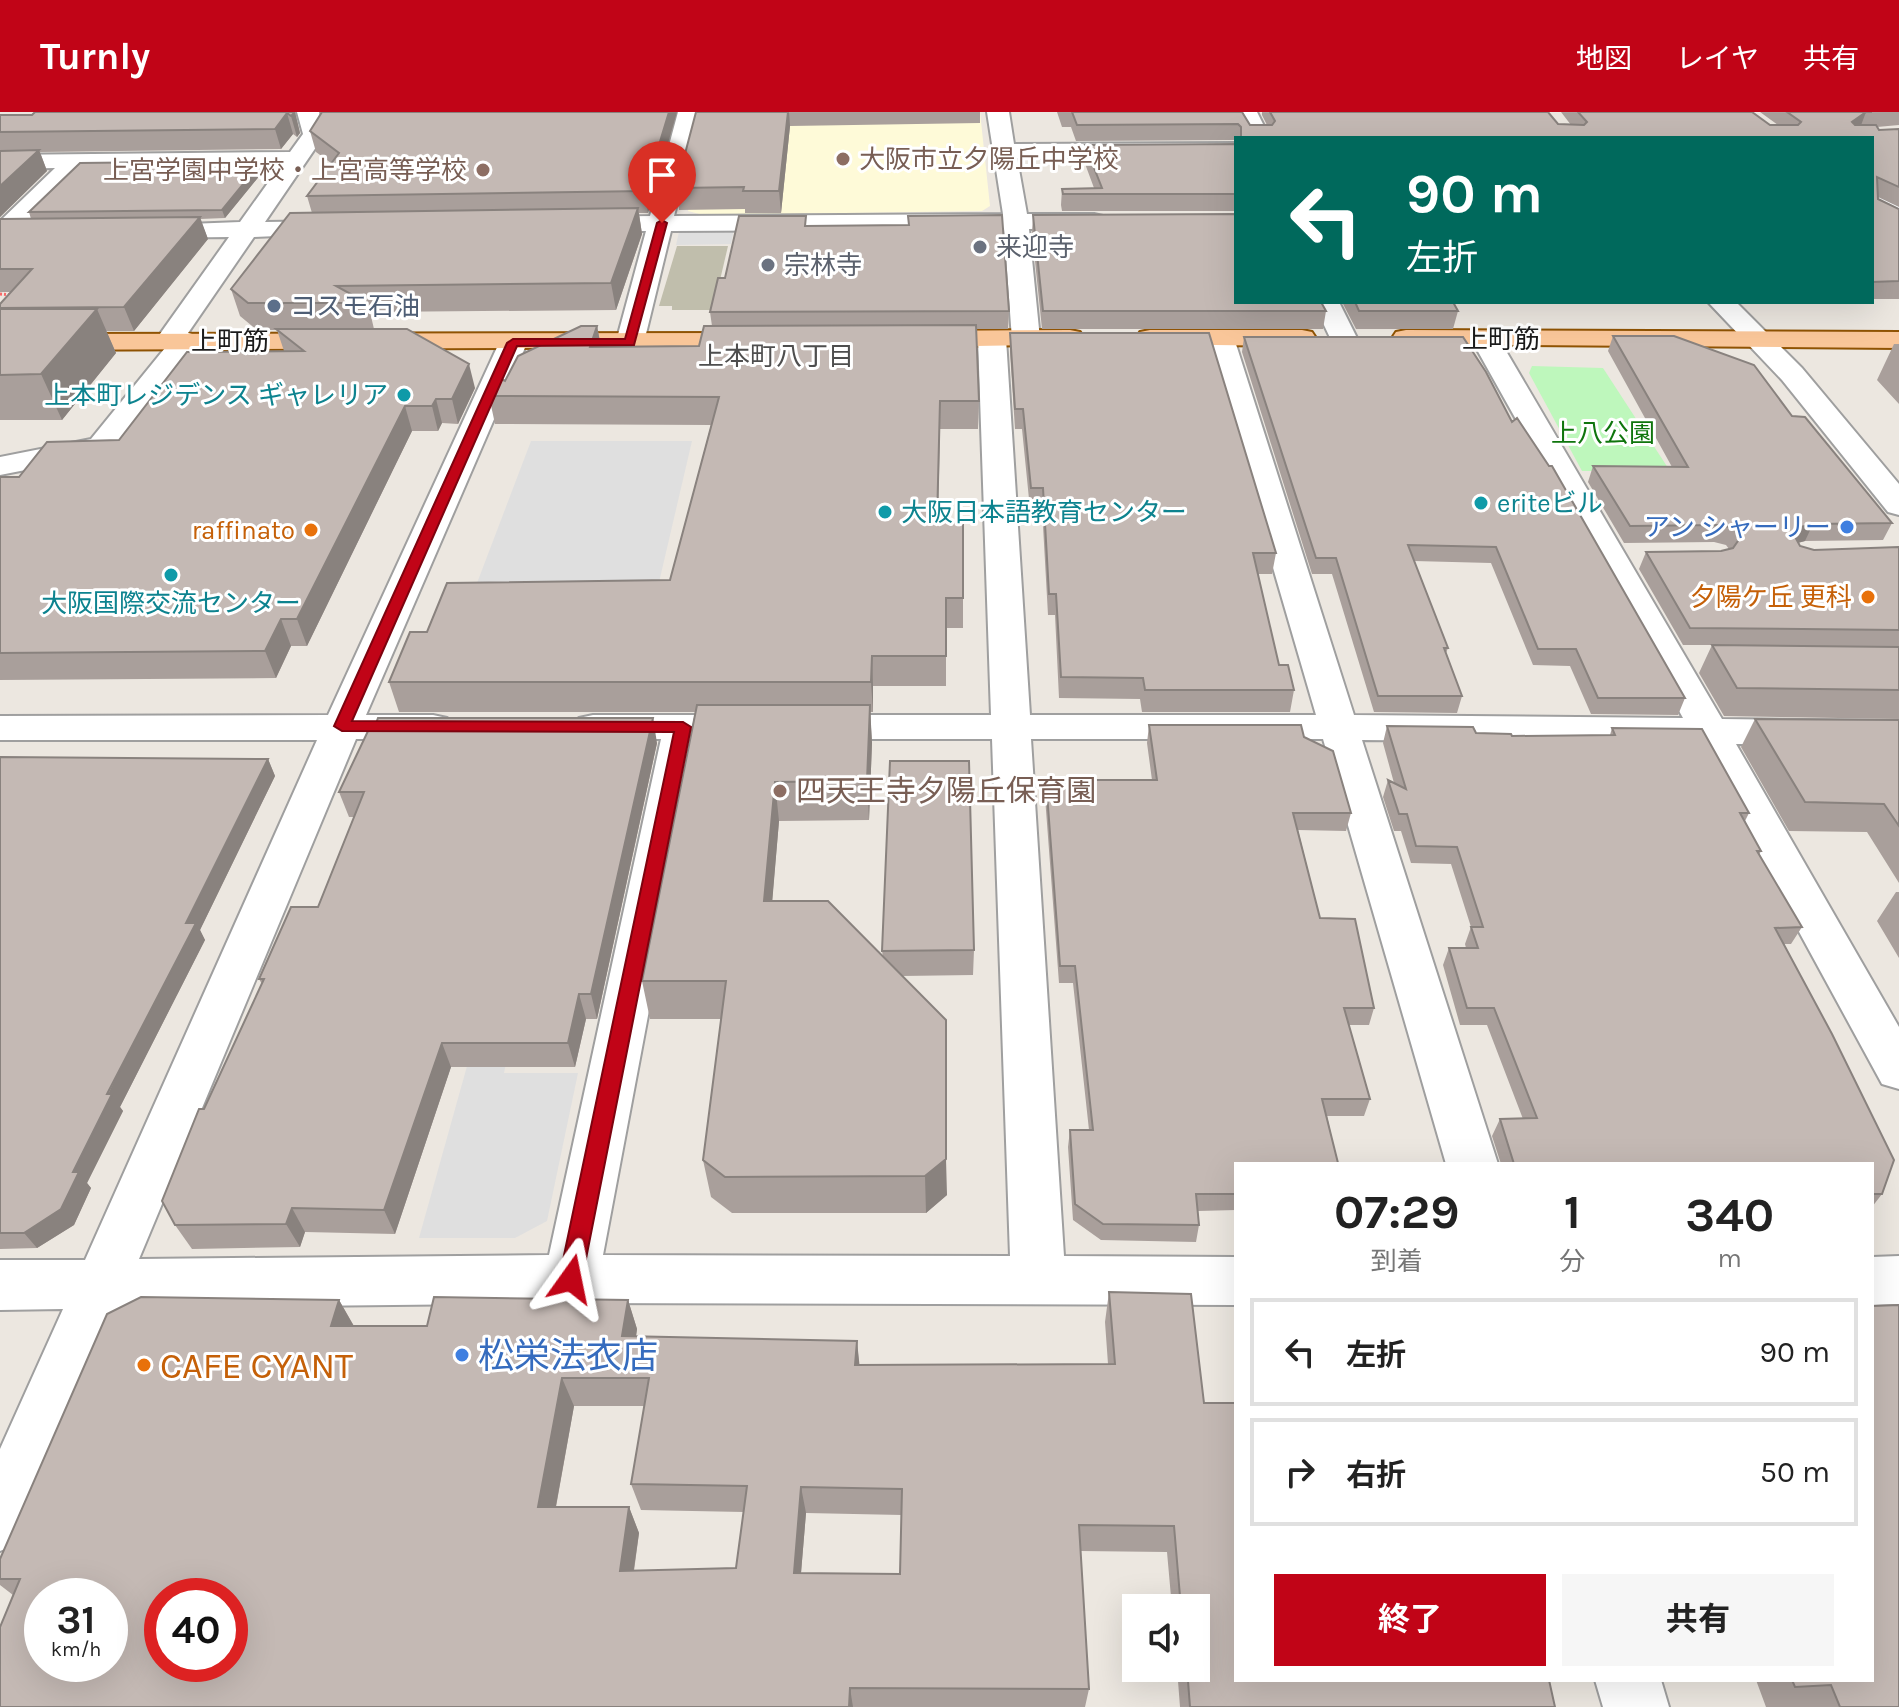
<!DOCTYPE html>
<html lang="ja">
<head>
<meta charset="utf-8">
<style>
  :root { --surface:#fff; --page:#f6f6f6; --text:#222; --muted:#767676; --line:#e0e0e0; --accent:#c10417 }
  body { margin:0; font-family:Karla,"Noto Sans JP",sans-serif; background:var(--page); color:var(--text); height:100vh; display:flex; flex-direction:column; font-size:30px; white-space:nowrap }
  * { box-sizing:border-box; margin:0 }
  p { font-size:26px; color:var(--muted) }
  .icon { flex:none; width:44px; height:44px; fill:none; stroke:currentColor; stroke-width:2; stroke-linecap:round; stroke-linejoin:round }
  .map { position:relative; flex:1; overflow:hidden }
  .details { position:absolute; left:1234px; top:1050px; width:640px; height:520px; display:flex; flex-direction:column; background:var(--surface); border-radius:0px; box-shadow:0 8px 32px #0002 }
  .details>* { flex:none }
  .top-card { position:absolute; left:1234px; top:24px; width:640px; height:168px; border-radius:0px; box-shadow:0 8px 32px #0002; background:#00695c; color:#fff; overflow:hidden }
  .fabs { position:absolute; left:1122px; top:1482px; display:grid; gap:16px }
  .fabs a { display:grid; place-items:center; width:88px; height:88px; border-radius:0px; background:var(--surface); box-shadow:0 8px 32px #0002; font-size:40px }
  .speed { position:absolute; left:24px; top:1466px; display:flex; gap:16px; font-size:40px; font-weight:700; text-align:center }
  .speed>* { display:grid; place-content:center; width:104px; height:104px; border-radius:50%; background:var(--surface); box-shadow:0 8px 32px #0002; line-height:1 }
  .speed small { font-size:20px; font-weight:400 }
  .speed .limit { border:12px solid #d22; background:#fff; color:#111 }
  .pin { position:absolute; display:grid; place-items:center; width:68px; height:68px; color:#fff; margin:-82px -34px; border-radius:50% 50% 50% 0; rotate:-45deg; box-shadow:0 0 8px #0007 }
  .pin .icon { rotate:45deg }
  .me { position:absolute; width:88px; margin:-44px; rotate:12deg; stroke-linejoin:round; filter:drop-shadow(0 0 6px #0008) }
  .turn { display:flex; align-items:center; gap:28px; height:168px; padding:0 40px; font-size:36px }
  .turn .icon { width:104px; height:104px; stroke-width:2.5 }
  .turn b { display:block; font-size:56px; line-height:68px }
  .eta { display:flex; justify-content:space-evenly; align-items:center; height:136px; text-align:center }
  .eta b { font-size:48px; font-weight:700; line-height:56px }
  .action { display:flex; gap:16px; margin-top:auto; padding:16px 40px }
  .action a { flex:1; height:92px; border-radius:0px; background:var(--accent); color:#fff; font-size:32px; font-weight:700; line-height:92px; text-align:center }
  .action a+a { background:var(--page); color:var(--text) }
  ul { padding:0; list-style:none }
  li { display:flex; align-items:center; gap:24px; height:108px; margin:0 16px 12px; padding:0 24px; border:4px solid var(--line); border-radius:0px }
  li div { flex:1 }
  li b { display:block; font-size:30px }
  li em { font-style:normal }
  header { display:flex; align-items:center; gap:48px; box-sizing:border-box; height:112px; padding:0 40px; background:var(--accent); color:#fff }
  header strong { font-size:38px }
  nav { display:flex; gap:44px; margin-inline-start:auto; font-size:28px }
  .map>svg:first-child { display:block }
  .education { fill:#fefad8 }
  .construction { fill:#c0beac }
  .park { fill:#bef7bc }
  .parking { fill:#dfdfdf }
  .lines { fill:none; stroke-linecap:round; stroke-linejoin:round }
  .minor-casing { stroke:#9f9f9f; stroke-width:4 }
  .major-casing { stroke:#8f5303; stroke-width:4 }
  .path { stroke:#f66868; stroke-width:3; stroke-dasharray:2 2; stroke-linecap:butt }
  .minor { fill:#fff; fill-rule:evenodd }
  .major { fill:#f9c699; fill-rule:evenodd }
  .wall { fill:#a99f9b; fill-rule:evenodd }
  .shaded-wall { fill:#89827e }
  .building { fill:#c4b9b4; stroke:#89827e; stroke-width:2; fill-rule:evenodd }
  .route { fill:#c10417; stroke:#7d030f; stroke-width:2 }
  .education-dot { fill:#8d6e63; stroke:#fff; stroke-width:3 }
  .worship-dot { fill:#6b7280; stroke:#fff; stroke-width:3 }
  .service-dot { fill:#5c6f8a; stroke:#fff; stroke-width:3 }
  .culture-dot { fill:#0f9aa8; stroke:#fff; stroke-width:3 }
  .shop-dot { fill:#3f7fe0; stroke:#fff; stroke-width:3 }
  .food-dot { fill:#e8710a; stroke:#fff; stroke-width:3 }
  .labels { text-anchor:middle; stroke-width:6; stroke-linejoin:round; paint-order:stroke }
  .far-education-label { font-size:26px; fill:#785e54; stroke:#fff; text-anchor:start }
  .far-worship-label { font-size:26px; fill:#5b616d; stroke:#fff; text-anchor:start }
  .far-service-label { font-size:26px; fill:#4e5e75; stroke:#fff; text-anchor:start }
  .far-street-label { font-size:26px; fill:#1b1b1b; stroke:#fff }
  .far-neighbourhood-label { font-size:26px; fill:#4e4e4e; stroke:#fff }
  .far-culture-label { font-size:26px; fill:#0d838f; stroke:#fff; text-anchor:start }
  .far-park-label { font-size:26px; fill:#0f750d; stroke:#fff }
  .far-shop-label { font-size:26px; fill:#366cbe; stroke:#fff; text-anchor:end }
  .far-food-label { font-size:26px; fill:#c56008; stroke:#fff; text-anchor:end }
  .education-label { font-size:30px; fill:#785e54; stroke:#fff; text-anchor:start }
  .near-shop-label { font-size:36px; fill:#366cbe; stroke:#fff; text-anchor:start }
  .near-food-label { font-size:36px; fill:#c56008; stroke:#fff; text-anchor:start }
</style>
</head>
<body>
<header>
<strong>Turnly</strong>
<nav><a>地図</a><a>レイヤ</a><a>共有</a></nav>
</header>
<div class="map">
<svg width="1899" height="1595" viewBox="0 0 1899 1595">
  <rect width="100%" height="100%" fill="#ece7e0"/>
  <!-- education -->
  <path class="education" d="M713 0H980L990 94 982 99 703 103 688 99Z"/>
  <!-- construction -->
  <path class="construction" d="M677 134H728L713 198H672V194H659Z"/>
  <!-- park -->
  <path class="park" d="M1532 254 1603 256 1670 359H1582L1529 261Z"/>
  <!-- parking -->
  <path class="parking" d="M690 116H734L731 132 676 133 679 120Z
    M531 329H692L657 479H474Z
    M469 947H507L504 961H578L547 1109 515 1126H419Z"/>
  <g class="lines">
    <!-- minor casing -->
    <g class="minor-casing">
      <path id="minor" d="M297 0H319L325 22 265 110 338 109 347 111 350 116 347 121 254 125 188 221 196 223 200 229 112 341 0 363V345L91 327 165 236 155 229 229 125 146 126 137 124 134 119 137 114 240 110 280 54 82 56 12 125 0 127V109L55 56 0 57V43L290 40 303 22Z
        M678 0H700L674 104 1003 102 987 0H1009L1014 32 1236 31V45L1017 46 1027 102H1094L1103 104 1106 109 1103 114 1094 116 1029 117 1040 227 1036 233 1026 235 1016 233 1012 227 1004 117 671 119 644 230 640 236 630 238 620 236 616 230 646 119H582L573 117 570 112 573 107 582 105 650 104Z
        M1235 0H1257L1270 26H1248Z
        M1872 82H1899V96H1872Z
        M1313 190H1339L1357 226 1353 232 1343 234 1333 232Z
        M1708 190H1736L1802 256 1899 372V403L1888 400 1782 268Z
        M1220 218 1230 220 1234 226 1354 603 1683 606 1471 227 1475 221 1485 219 1495 221 1499 227 1722 607 1899 609V633L1736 632 1899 915V977L1882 972 1696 631 1362 628 1498 1052H1446L1323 627H1031L1064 1144 1236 1145V1193L571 1191 119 1196 22 1430 0 1439V1337L63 1197 0 1198V1148H85L317 628H0V604L328 603 499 231 503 225 513 223 523 225 527 231 366 603H433L447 606 452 615 447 624 433 627H356L139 1147 549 1143 661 627H593L579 624 574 615 579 606 593 603H991L978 227 982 221 992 219 1002 221 1006 227 1030 603H1316L1206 226 1210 220ZM700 627H992L1010 1144 603 1143Z
        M1899 1144V1192L1872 1193V1145Z
        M1595 1568H1661L1669 1595H1603Z"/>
    </g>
    <!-- major casing -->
    <g class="major-casing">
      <path id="major" d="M1070 218 1080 220 1084 226 1080 232 918 235 908 233 904 227 908 221 918 219Z
        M1150 218H1302L1312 220 1316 226 1312 232 1302 234 1140 232 1136 226 1140 220Z
        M1406 218 1899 220V236L1396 232 1392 226 1396 220Z
        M762 221 772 223 776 229 772 235 0 238V222Z"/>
    </g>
    <!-- path -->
    <path class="path" d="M0 182 13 183"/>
    <!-- minor -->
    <use href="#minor" class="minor"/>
    <!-- major -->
    <use href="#major" class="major"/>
  </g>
  <!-- wall -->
  <path class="wall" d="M35 0H295L300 21 297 25 293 22 281 37 40 40 47 59 0 105V3H32Z
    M320 0H677L648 101H639L642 122 616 198 370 200 374 217 475 276 458 312 442 311 438 319H412L307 534H291L276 566 0 568V365H19L119 328 284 239 277 218H257L240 204 231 177 312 101 307 84 331 51 316 40 310 19 321 3Z
    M696 0H980V11L790 14 781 101H745V97L679 98 676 76Z
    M1057 0H1242L1250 13H1267L1262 3V0H1548L1558 12 1571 13 1561 0H1752L1770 13H1778L1760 0H1899V13L1877 15 1879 18 1899 17V95L1878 85V87L1899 97V187H1872V26H1236V28L1076 29 1071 15H1062Z
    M1236 32V99H1062L1061 93 1062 77 1094 76 1084 49 1085 33Z
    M262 49 265 57 225 106 200 107 208 127 134 219H106L116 241 62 308H0V192L11 180H0V107H31L29 100Z
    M1033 103 1326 199 1323 217H1042L1032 120Z
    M807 114 1009 199 1008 217H976L979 289 978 317H940L938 410H963V516H946V574H873V600H870L872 631 869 708 779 709 772 789 883 845 882 839 974 838 973 863 902 864 947 1083 926 1101H732L711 1085 703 1048 721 907H650L642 869 695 600H399L389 570 427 520 670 468 711 313 495 312 489 284 505 269 597 214 601 235 699 234 712 214 710 200 725 166Z
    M1342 190H1476L1475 192H1454L1458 199 1453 217H1356Z
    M1010 221 1276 441 1272 462H1258L1279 553 1294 578 1290 600H1142L1140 587 1059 586 1055 503H1048L1042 396 1030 397 1022 317H1015L1010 240Z
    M1613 224 1792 304 1892 411 1883 428 1805 429 1798 431 1800 434 1814 438 1899 435V607L1724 604 1699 561 1712 533H1683L1639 457 1646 440 1721 439 1729 437 1726 433 1714 430 1624 431 1588 370 1593 354 1672 355 1608 239Z
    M1244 225 1512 310 1685 586 1678 603 1591 602 1570 554 1533 553 1491 451 1414 449 1448 536 1446 541 1462 584 1457 601 1374 600 1332 462H1312L1242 240Z
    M1894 232H1899V292L1877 268Z
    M1755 607 1899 608V771L1867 720 1789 719 1741 635Z
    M1149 613 1304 625 1351 701 1346 719 1298 718 1320 806 1374 896 1369 913H1349L1370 987 1364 1004H1327L1338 1052H1236V1098L1198 1099 1199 1113 1196 1130 1101 1128 1073 1108 1068 1035 1070 1018H1089L1073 871H1059L1045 685 1046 668H1152L1147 631Z
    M1387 614 1473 615 1476 621 1511 622 1512 624 1610 623 1612 616 1702 617 1749 701 1745 709 1761 739 1759 743 1802 815 1791 832H1784L1832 922 1894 1048 1882 1082 1872 1095V1052H1501L1492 1024 1500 1007H1523L1487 913H1460L1443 853 1449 836H1466L1465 832 1471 815 1451 752 1411 751 1401 719H1394L1383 685 1388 668 1394 671 1383 631Z
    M657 631 597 907H586L575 955H451L395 1122 305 1120 300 1135 192 1137 175 1113 204 997 262 872 259 867 318 795 354 705H349L339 680Z
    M0 645 268 647 275 664 200 818 205 828 120 995 123 999 87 1071 91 1076 74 1113 37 1136 0 1137Z
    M1896 780H1899V846L1877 809Z
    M1109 1180 1204 1291 1555 1595H1180L1177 1556H1196V1496H1172L1167 1440 1080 1439 1089 1577 1085 1595H0L13 1483 0 1473V1447L339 1188 354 1214H427L628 1188 637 1217 636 1224 857 1229 859 1253 1108 1252 1105 1210ZM574 1294H644L631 1372 641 1398 744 1400 736 1456 634 1459 639 1421 629 1395H556ZM806 1401 902 1403 900 1462 801 1461Z
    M1756 1568H1872L1899 1595H1766Z"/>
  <!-- shaded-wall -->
  <path class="shaded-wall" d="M294 0H295L300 21 297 25 291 4Z
    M669 0H677L648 101 645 79Z
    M788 0H789L790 14 781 101 779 79Z
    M1866 0 1860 16 1846 26 1852 10Z
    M287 1 293 22 281 37 275 17Z
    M39 38 47 59 0 105V74Z
    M262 49 265 57 225 106 222 98Z
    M638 96 642 122 616 198 611 171Z
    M200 105 208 127 134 219 124 195Z
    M97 197 116 241 62 308 41 262Z
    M597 214 602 240 590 235Z
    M469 252 475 276 458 312 452 287Z
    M436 287 442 311 438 319 432 294Z
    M405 294 412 319 307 534 297 507Z
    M1813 412 1805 429 1793 432 1794 423 1801 415Z
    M281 507 291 534 276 566 265 539Z
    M872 544 873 574V600L871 570Z
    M870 593 872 631 869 708 867 669Z
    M653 606 657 631 597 907 591 882Z
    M268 647 275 664 200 818 205 828 120 995 123 999 87 1071 91 1076 74 1113 37 1136 24 1121 73 1060 186 811Z
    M775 670 779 709 769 828 764 789Z
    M579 882 586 907 575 955 568 931Z
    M442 931 451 955 395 1122 384 1098Z
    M946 1047 947 1083 926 1101 925 1064Z
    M292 1096 305 1120 300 1135 286 1112Z
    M339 1188 356 1218 331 1214Z
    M628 1188 637 1217 632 1253 622 1224Z
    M857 1229 860 1258 855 1253Z
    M562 1266 574 1294 551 1421 538 1395Z
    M801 1375 806 1401 799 1485 794 1461Z
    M629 1395 639 1421 630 1484 620 1459Z
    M850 1576 853 1595H849Z"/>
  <!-- building -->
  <path class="building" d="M35 0H294V1L291 4 287 1 275 17 0 20V3H32Z
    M322 0H669L645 79 307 84 339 41 310 19Z
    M696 0H788L779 79H743L744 75 676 76Z
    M1072 0H1242L1250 13H1272L1275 9 1270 0H1548L1558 12 1584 13 1587 10 1578 0H1752L1770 13H1798L1801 10 1787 0H1872H1866L1852 10 1855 13H1876L1879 18 1899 17V75L1877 65 1878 87 1899 97V169L1872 170V26H1241V15L1238 12 1077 13Z
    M1236 32V82H1063L1062 77 1102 76 1085 33Z
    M39 38 0 74V39Z
    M262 49 222 98 29 100 80 51Z
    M638 96 611 171 336 174 367 191H248L231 177 290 101Z
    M1236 102V190H1321L1326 199H1043L1033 103Z
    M1002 103 1009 199 710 200 718 166H725L739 104H806L805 114 909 113 908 104Z
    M200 105 124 195 0 196V192L32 157H0V107Z
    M1355 190H1453L1458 199H1359Z
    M0 197H97L41 262 0 263Z
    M976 213 979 289H940L937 410H963V486H946V544H872L871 570H389L410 520H427L447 471 670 468 719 285 489 284 497 265 505 269 518 244 581 214H597L590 235 699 234 704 214Z
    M276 217H407L469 252 452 287H436L432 294H405L297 507H281L265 539 0 541V365H19L47 330 119 328 187 240 304 239Z
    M1010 221H1209L1276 441H1253L1279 553H1288L1294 578H1145L1143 566 1061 565 1056 482H1049L1043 376H1031L1023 297H1015Z
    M1613 224H1674L1754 253 1792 304 1805 305 1892 411 1813 412 1801 415 1794 423 1800 434 1814 438 1899 435V518L1690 516 1646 440 1721 439 1733 436 1740 426 1733 416 1721 413 1630 414 1593 354 1688 355Z
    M1244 225H1463L1486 260 1512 310 1517 306 1549 354H1552L1685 586H1598L1576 537H1538L1496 435 1408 433 1448 536H1444L1462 584H1378L1336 446H1316Z
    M1712 533 1899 535V578L1737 576Z
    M697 593H870L867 669 775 670 764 789H828L946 908V1047L925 1064 725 1065 703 1048 726 869H642Z
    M378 606H653L591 882H579L568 931H442L384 1098 292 1096 286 1112 175 1113 162 1089 199 997H204L264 867H259L291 795H318L364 680H339L368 619H373Z
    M1755 607 1899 608V714L1884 692 1805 690Z
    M1149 613H1301L1304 625 1333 639 1351 701H1293L1320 806 1355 807 1374 896H1344L1370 987H1322L1338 1051H1333V1052H1236V1082H1196L1199 1113 1103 1112 1075 1092 1070 1018H1093L1075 854H1060L1046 668H1157Z
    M1387 614 1473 615 1476 621 1511 622 1512 624 1615 623 1612 616 1702 617 1749 701H1740L1761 739H1757L1802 815 1775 816 1832 922 1894 1048 1882 1082H1872V1052H1514L1500 1007 1537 1006 1494 896H1467L1449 836H1478L1471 815H1483L1457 735 1416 734 1407 702H1399L1388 668 1406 677Z
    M0 645 268 647 186 811H196L107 982H112L73 1060H79L61 1097 24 1121H0Z
    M890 649H969L974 838 882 839Z
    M1109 1180 1191 1182 1204 1291H1236V1568H1549L1555 1595H1190L1187 1556H1196V1496H1181L1174 1414 1079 1413 1089 1577 850 1576 849 1595H0V1515L20 1467H0V1447L107 1202 141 1185 339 1188 331 1214H427L434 1185 628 1188 622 1224 857 1229 855 1253 1115 1252ZM562 1266H649L631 1372 747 1374 736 1456 620 1459 629 1395H538ZM801 1375 902 1377 900 1462 794 1461ZM42 1484H110V1552H42ZM162 1484H230V1552H162Z
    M1899 1193V1595H1840L1831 1573 1795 1575 1792 1568H1872V1194Z"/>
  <!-- route -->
  <path class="route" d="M662 108 667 111 634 233 517 234 352 609 683 610 691 615 582 1167 579 1174 571 1177 563 1174 559 1167 674 620 342 619 334 614 507 231 513 227H625L657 111Z"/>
  <!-- markers -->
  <g class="education-dot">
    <circle cx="843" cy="47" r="8"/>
    <circle cx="483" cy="58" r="8"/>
    <circle cx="780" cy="679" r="8"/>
  </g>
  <g class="worship-dot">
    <circle cx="980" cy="135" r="8"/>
    <circle cx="768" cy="153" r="8"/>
  </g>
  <circle class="service-dot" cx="274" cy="194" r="8"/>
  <g class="culture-dot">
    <circle cx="404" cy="283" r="8"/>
    <circle cx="1481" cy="391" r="8"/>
    <circle cx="885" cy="400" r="8"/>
    <circle cx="171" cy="463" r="8"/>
  </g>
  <g class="shop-dot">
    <circle cx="1847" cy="415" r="8"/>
    <circle cx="462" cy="1243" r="8"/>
  </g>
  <g class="food-dot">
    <circle cx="311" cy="418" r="8"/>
    <circle cx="1868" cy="485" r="8"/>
    <circle cx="144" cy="1253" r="8"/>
  </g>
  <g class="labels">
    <!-- far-education labels -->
    <g class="far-education-label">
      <text x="859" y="56">大阪市立夕陽丘中学校</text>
      <text x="467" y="67" text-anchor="end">上宮学園中学校・上宮高等学校</text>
    </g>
    <!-- far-worship labels -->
    <g class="far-worship-label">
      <text x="996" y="144">来迎寺</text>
      <text x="784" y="162">宗林寺</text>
    </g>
    <!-- far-service labels -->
    <g class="far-service-label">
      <text x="290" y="203">コスモ石油</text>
    </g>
    <!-- far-street labels -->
    <g class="far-street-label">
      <text x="1501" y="236">上町筋</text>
      <text x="230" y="238">上町筋</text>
    </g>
    <!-- far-neighbourhood labels -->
    <g class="far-neighbourhood-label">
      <text x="776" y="253">上本町八丁目</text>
    </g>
    <!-- far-culture labels -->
    <g class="far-culture-label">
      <text x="388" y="292" text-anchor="end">上本町レジデンス ギャレリア</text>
      <text x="1497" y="400">eriteビル</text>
      <text x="901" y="409">大阪日本語教育センター</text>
      <text x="171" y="500" text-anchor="middle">大阪国際交流センター</text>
    </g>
    <!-- far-park labels -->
    <g class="far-park-label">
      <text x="1603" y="330">上八公園</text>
    </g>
    <!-- far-shop labels -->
    <g class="far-shop-label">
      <text x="1831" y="424">アン シャーリー</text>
    </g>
    <!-- far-food labels -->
    <g class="far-food-label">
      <text x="295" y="427">raffinato</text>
      <text x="1852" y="494">夕陽ケ丘 更科</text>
    </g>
    <!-- education labels -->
    <g class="education-label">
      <text x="796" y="689">四天王寺夕陽丘保育園</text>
    </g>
    <!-- near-shop labels -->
    <g class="near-shop-label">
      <text x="478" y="1256">松栄法衣店</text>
    </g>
    <!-- near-food labels -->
    <g class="near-food-label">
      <text x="160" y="1266">CAFE CYANT</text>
    </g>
  </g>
</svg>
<div class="fabs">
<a><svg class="icon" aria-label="sound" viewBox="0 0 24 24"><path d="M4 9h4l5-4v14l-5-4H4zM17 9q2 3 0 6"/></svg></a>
</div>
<div class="speed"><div>31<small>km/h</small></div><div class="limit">40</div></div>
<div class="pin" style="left:662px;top:111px;background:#d93025"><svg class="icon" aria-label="arrive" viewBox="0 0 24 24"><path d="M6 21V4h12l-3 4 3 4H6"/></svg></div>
<svg class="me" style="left:571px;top:1167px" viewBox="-20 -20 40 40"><path d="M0-17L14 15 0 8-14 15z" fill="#c10417" stroke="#fff" stroke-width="4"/></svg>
<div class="top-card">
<div class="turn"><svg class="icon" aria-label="left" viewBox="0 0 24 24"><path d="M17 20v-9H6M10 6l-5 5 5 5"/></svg><div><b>90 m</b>左折</div></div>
</div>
<section class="details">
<div class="eta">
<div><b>07:29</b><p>到着</p></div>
<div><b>1</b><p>分</p></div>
<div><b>340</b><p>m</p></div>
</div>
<ul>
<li><svg class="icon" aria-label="left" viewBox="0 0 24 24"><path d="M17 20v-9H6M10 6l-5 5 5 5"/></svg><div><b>左折</b></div><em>90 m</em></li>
<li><svg class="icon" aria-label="right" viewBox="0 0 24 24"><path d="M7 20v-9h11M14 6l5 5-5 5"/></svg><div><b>右折</b></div><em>50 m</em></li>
</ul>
<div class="action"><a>終了</a><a>共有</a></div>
</section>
</div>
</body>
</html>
